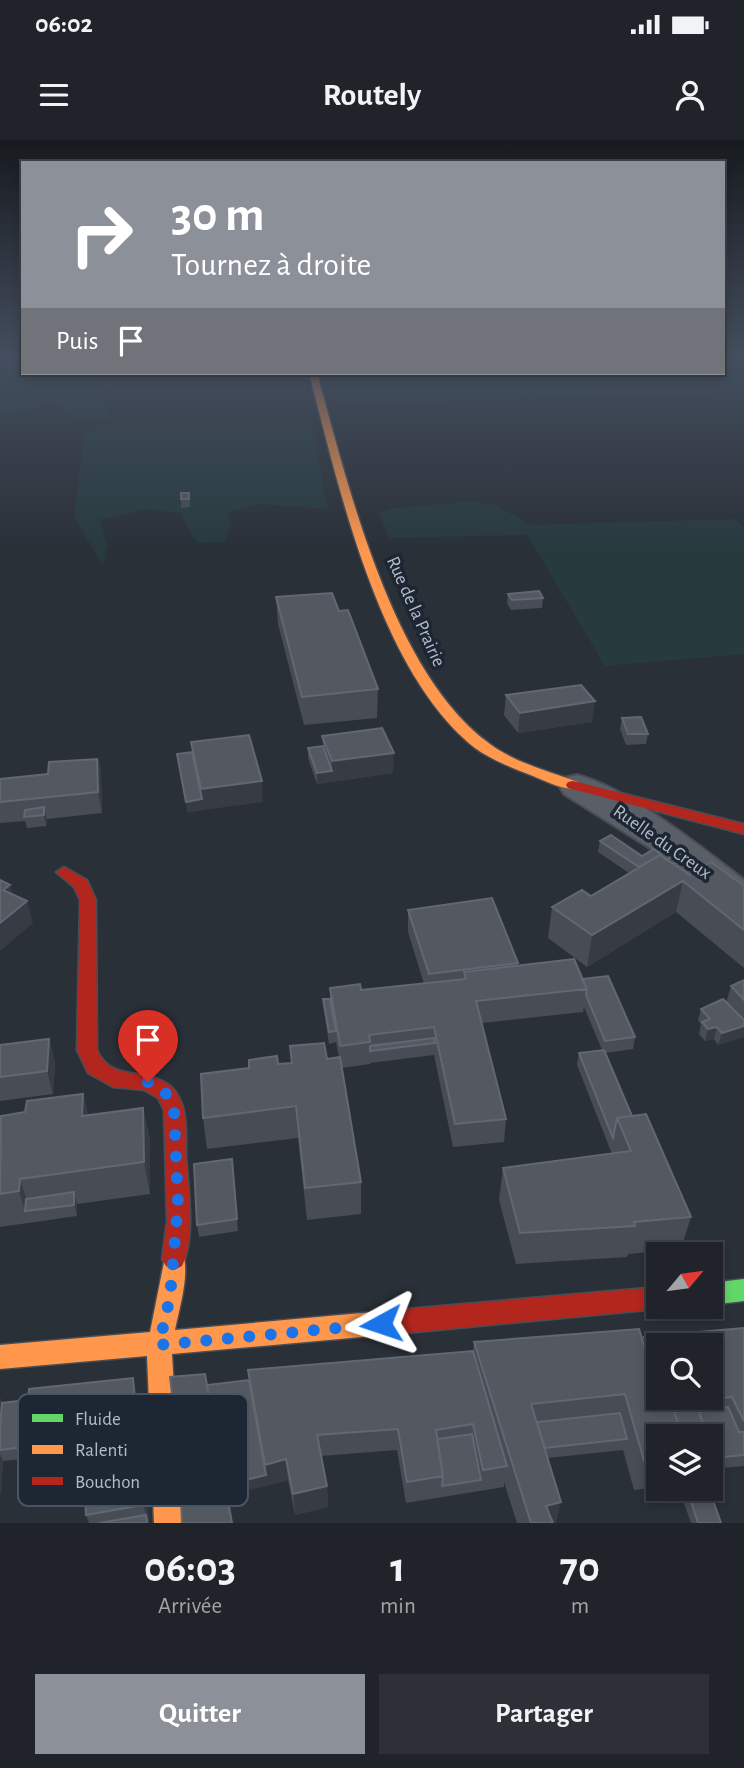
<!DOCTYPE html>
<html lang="fr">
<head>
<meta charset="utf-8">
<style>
  :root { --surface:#20242a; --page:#2d3036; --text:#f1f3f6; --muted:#a2a4a8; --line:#3d4147; --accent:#8c9099 }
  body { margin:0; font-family:"Alegreya Sans",sans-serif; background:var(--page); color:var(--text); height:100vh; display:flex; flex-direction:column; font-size:26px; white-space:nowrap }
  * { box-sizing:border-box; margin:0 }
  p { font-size:23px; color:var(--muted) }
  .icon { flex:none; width:38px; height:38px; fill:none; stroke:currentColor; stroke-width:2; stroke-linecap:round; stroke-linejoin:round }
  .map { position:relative; height:1383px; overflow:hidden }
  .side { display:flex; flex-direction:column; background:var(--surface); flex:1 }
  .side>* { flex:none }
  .banner { position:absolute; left:21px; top:21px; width:704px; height:214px; border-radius:0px; box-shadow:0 4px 10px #0003,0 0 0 2px var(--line); background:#8c9099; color:#fff; overflow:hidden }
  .needle { width:46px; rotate:61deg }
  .fabs { position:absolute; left:646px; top:1102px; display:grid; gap:14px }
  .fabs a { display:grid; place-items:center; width:77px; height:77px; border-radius:0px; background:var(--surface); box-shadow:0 4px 10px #0003,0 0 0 2px var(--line); font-size:35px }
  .pin { position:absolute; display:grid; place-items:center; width:60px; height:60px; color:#fff; margin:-72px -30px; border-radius:50% 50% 50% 0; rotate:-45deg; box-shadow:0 0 7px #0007 }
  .pin .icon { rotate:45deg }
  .me { position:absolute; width:77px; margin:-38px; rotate:265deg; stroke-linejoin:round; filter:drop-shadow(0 0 5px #0008) }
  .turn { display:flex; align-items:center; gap:24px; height:147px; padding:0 35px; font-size:32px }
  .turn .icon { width:91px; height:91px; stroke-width:2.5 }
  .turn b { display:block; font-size:49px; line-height:60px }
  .then { display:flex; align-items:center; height:66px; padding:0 35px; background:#0003; gap:14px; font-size:26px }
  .eta { display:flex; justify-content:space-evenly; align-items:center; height:119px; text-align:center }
  .eta b { font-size:42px; font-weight:700; line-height:49px }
  .action { display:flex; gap:14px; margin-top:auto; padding:14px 35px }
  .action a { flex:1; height:80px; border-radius:0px; background:var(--accent); color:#fff; font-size:28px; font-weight:700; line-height:80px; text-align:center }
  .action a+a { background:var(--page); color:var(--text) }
  .status { display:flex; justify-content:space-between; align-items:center; height:49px; padding:0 35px; background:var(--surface); direction:ltr }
  .status svg { height:19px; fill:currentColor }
  header { display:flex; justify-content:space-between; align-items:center; height:91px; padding:0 35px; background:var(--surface); font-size:32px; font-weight:700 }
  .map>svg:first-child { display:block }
  .green { fill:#273a3e }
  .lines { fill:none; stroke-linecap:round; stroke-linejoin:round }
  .street-casing { stroke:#484c55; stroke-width:4 }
  .fast-casing { stroke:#484c55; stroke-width:3 }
  .slow-casing { stroke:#484c55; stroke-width:3 }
  .jam-casing { stroke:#484c55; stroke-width:3 }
  .street { fill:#5a5e66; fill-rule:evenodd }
  .fast { fill:#63d668; fill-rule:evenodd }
  .slow { fill:#ff974d; fill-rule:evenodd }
  .jam { fill:#b3261e; fill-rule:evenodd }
  .wall { fill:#474c55; fill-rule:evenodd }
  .shaded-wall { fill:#373c44 }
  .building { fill:#535861; stroke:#626872; stroke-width:2 }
  .route { stroke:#1a73e8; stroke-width:12; stroke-dasharray:0 21.6 }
  .labels { text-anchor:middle; stroke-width:7; stroke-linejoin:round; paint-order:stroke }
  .street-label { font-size:19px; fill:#b4bcc9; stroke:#1d2633 }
  .key { fill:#1d2633; stroke:#4a5360; stroke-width:2 }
  .key-label { font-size:19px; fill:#b4bcc9 }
</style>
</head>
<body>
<div class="status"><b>06:02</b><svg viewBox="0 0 49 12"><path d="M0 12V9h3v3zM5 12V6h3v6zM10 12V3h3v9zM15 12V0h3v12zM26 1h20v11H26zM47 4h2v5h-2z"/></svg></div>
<header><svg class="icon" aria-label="menu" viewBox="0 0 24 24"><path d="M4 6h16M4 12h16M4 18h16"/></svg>Routely<svg class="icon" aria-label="person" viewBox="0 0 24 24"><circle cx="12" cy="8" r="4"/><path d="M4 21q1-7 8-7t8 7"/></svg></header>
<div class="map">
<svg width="744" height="1383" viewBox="0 0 744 1383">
  <rect width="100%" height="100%" fill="#2a3038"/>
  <!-- green -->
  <path class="green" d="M0 217H23V233H109L104 251 109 280 75 279 54 263 0 277Z
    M723 217H744V252L339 264 332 233H723Z
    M311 281 328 369 258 364 227 373 231 383 225 402 197 403 180 373 145 369 100 380 107 405 103 426 74 377 85 289Z
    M475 361 498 366 531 385 735 379 744 388V514L605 526 527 395 389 398 379 373 393 368Z"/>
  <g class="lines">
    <!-- street casing -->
    <g class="street-casing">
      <path id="street" d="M577 635C626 647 703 708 744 740V775L729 771 650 708 564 654 559 646 564 638Z"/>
    </g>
    <!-- fast casing -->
    <g class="fast-casing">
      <path id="fast" d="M744 1139V1161L710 1165V1143Z"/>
    </g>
    <!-- slow casing -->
    <g class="slow-casing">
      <path id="slow" d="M309 233H317C348 345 391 528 486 601 512 622 548 631 578 642L580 645 578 648C564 652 542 639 528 634 510 627 490 619 475 608 379 532 339 347 309 233Z
        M174 1108 182 1112C191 1131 179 1169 175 1190L406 1169 415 1173 418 1181 415 1189 406 1193 172 1214 182 1383H154L147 1216 0 1229V1205L150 1192 166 1112Z"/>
    </g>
    <!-- jam casing -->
    <g class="jam-casing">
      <path id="jam" d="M573 641 744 684V694L568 648 566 645 568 642Z
        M64 727 87 740 96 760 97 910C112 943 143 926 169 945 176 949 183 964 184 972 187 986 186 1001 186 1015 188 1047 196 1097 182 1126L174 1130 166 1126 162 1119 167 1081 164 970 158 958 144 950 113 947 88 933 77 910 80 760 74 747 56 732Z
        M658 1147V1167H663L658 1169 406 1193 397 1189 394 1181 397 1173 406 1169Z"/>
    </g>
    <!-- street -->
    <use href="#street" class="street"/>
    <!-- fast -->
    <use href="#fast" class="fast"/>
    <!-- slow -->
    <use href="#slow" class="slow"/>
    <!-- jam -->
    <use href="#jam" class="jam"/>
  </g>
  <!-- wall -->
  <path class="wall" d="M189 353 190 367 181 368V359Z
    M508 454 543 458 542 468 511 470 507 463Z
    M276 457 339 471 378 549 377 578 304 585 278 484Z
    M506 555 592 582 518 593 504 575Z
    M622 578 648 594 646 604 626 605 620 589Z
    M322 596 393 633 317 644 308 618V608L323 606Z
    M99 619 101 637 102 673 47 679 46 686 27 688 25 681 0 683V639L41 635Z
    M600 701 642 716 661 714 673 716 672 723 695 732 744 746V828L676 772 587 827 548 798 552 767 591 756 629 733 598 712Z
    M408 770 518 823V826L582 839 635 897 633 909 606 913 632 976 691 1077 681 1109 628 1114 627 1117 516 1124 499 1060 503 1028 612 1014 577 925 579 913 602 910 584 867 583 872 482 883 506 979 504 1002 453 1007 434 915 370 923V924L341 928 361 1042V1074L307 1080 298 998 207 1009 203 978 278 924 291 923 290 906 327 919 339 917 336 902 329 904 324 871 323 859H330V848L361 850 424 844 408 792Z
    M744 840V897L718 905 714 899 705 901 699 894 701 884 698 880 701 869 726 863 731 846Z
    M49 899 55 922 53 954 0 961V905Z
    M83 954 88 975 143 968 150 1000V1054L77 1064V1076L0 1087V980Z
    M232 1019 238 1091 199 1097 197 1085Z
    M744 1188V1326L710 1329V1297H658V1347L634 1350 623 1310 548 1318 556 1383H517L504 1342V1347L406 1363 397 1310 321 1316 327 1346 328 1367 295 1375 288 1340 227 1355 207 1245 249 1240 473 1211 474 1202 643 1203 644 1197ZM658 1206 710 1258H658Z
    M0 1258 2 1263 139 1260 149 1383H89L86 1375 84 1340 31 1348 23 1328V1319L3 1321 0 1354Z
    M679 1349H709L721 1383H691Z"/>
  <!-- shaded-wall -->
  <path class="shaded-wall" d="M595 561 592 582 518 593 520 573Z
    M394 613 393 633 317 644V633L332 631V621Z
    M97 619H99L101 630 102 673 98 652Z
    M262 641 263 662 203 670 201 649Z
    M202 659 203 670 187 673 186 662Z
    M44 667 47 679 46 686 44 675Z
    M683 741 676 772 587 827 592 795Z
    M10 745 15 767 3 750Z
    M27 761 33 783 0 811V783Z
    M744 886V897L718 905 722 893Z
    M717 887 714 899 705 901 708 889Z
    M49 899 55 922 53 954 47 931Z
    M83 954 91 986 82 976Z
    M143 968 150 1000V1054L144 1022Z
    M20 1039 30 1070 25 1071 19 1051Z
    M74 1052 77 1064V1076L74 1065Z
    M133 1238 139 1260 149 1383 143 1365Z
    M0 1258 7 1274 0 1310Z
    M0 1314 3 1321 1 1354 0 1353Z
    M286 1319 288 1340 267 1346 265 1325Z
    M266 1335 267 1346 227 1355 225 1345Z
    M327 1346 328 1367 295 1375 293 1354Z
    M561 1362 556 1383H543L546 1366Z"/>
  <!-- building -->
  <path class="building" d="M181 353H189V359H181Z
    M539 451 543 458 512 460 508 454Z
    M332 453 339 471 348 470 378 549 302 557 276 457Z
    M581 545 595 561 520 573 506 555Z
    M641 577 648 594H628L622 578Z
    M382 588 394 613 332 621 322 596Z
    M249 595 262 641 201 649 191 602Z
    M323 606 332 631 317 633 308 608Z
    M192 612 202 659 186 662 177 614Z
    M97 619 98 652 0 662V639L48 634 49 622Z
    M44 667V675L24 677 25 670Z
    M611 695 642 716 654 709 661 714 667 711 673 716 667 720 660 715 639 727 600 701Z
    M660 715 690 735 711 722 744 746V790L683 741 592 795 552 767 582 750 591 756Z
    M680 721 695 732 690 735 674 724Z
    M0 740 10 745 3 750 27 761 0 783Z
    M492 758 518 823 429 834 408 770Z
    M574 819 587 849 476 861 506 979 455 984 434 887 369 895 370 902 340 906 330 848 360 844 361 850 466 839 464 832Z
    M608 836 635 897 605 901 586 855 587 849 582 839Z
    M744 840V860L731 846Z
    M323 859H330L336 891 329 892Z
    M723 859 744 880V886L722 893 717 887 708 889 702 882 710 879 701 869Z
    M434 898 435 903 370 911V906Z
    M49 899 47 931 0 937V905Z
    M324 903 327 919 340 917 361 1042 305 1048 296 966 203 978 201 934 249 928V920L277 916 278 924 292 923 290 906Z
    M604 910 632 976 617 978 613 998 579 913Z
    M83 954 82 976 143 968 144 1022 20 1039 19 1051 0 1054 1 976 25 972 27 961Z
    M646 974 691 1077 634 1082 635 1086 520 1093 503 1028 631 1011 617 978Z
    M232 1019 237 1079 197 1085 194 1024Z
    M74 1052V1065L25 1071 26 1059Z
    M744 1188V1281L732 1257 695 1260 708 1297H682L670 1258H710V1206H658V1239L644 1197Z
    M639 1189 658 1252V1258H670L682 1297H658V1319L644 1321 625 1254 531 1264 561 1362 546 1366 553 1383H531L474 1202Z
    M473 1211 507 1326 483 1330 473 1284 436 1290 443 1336 407 1342 398 1289 317 1295 327 1346 293 1354 286 1319 265 1325 248 1230Z
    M205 1234 232 1383H182L179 1316 170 1237Z
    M133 1238 143 1365 86 1375 83 1318 23 1328 29 1249Z
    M249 1240 266 1335 225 1345 207 1245Z
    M28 1260 24 1307 0 1310V1287L2 1263Z
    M728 1267 739 1292H744V1315L712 1318 714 1314 710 1304V1297H708L698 1270Z
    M620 1273 627 1299 545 1308 537 1282Z
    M472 1294 481 1340 442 1346 443 1336 437 1299Z
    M710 1304 714 1314H710Z
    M687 1349H709L721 1383H698Z
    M146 1375 147 1383H99Z"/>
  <!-- sky -->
  <linearGradient id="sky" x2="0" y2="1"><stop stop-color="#171a1f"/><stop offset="0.53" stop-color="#444e5e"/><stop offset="1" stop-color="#444e5e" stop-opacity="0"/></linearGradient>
  <rect width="744" height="411" fill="url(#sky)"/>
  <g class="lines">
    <!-- route -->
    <path class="route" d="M148 942 165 952 174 970 178 1063 170 1157 159 1205 381 1184"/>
  </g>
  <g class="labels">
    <!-- street labels -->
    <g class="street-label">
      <text transform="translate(417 471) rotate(66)" y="7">Rue de la Prairie</text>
      <text transform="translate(663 701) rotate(35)" y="7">Ruelle du Creux</text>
    </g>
  </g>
  <!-- legend -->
  <rect x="18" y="1254" width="230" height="112" rx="10" class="key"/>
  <rect x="32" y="1274" width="31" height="8" fill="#63d668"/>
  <rect x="32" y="1305" width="31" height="9" fill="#ff974d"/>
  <rect x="32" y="1337" width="31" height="8" fill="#b3261e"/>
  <g class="key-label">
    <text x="75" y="1285">Fluide</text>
    <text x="75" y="1316">Ralenti</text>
    <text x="75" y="1348">Bouchon</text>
  </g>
</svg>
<div class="fabs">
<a><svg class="needle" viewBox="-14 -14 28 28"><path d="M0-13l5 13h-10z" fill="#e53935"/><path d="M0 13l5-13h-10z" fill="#a2a4a8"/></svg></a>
<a><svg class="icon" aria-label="search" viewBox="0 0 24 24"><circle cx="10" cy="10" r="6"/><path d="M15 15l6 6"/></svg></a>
<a><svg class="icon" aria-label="layers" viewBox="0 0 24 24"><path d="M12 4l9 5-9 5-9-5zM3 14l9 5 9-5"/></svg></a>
</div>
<div class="pin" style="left:148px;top:942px;background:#d93025"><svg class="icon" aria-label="arrive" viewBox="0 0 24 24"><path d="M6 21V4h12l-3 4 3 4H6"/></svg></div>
<svg class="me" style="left:381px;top:1184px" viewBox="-20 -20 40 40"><path d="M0-17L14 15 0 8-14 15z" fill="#1a73e8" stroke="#fff" stroke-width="4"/></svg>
<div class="banner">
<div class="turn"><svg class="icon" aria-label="right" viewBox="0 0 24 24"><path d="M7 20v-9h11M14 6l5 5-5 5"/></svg><div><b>30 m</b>Tournez à droite</div></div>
<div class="then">Puis<svg class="icon" aria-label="arrive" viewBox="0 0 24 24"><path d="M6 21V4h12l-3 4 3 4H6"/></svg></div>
</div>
</div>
<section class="side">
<div class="eta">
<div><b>06:03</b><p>Arrivée</p></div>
<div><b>1</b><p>min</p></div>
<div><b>70</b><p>m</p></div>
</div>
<div class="action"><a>Quitter</a><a>Partager</a></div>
</section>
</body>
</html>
